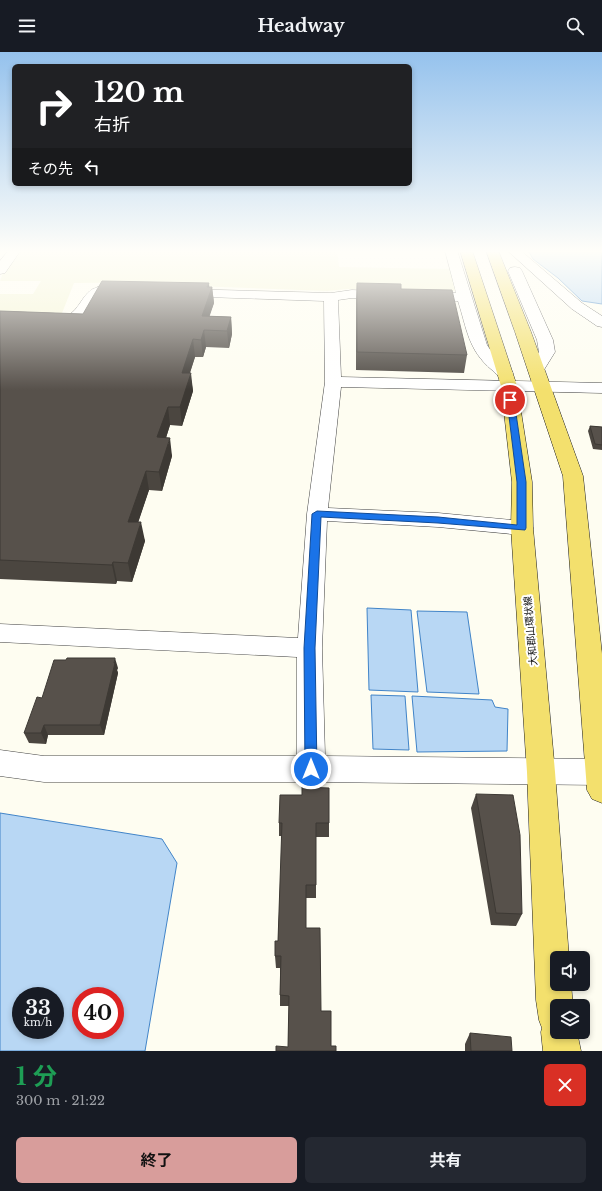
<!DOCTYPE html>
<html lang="ja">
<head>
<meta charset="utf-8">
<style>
  :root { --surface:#171b24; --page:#242831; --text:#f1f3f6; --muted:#9ea1a6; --accent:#d89d9b }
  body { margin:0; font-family:"Libre Baskerville","Noto Sans JP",serif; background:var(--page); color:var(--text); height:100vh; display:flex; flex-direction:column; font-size:15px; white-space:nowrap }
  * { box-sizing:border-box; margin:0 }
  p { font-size:13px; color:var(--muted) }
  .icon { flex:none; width:22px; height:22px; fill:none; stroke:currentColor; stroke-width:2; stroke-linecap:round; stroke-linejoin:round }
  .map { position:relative; height:999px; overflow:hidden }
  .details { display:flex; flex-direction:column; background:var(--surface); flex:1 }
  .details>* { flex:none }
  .hud { position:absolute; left:12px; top:12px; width:400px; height:122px; border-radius:6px; box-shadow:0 2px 6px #0003; background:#202124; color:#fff; overflow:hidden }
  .fabs { position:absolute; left:550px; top:899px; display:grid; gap:8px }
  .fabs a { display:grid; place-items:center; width:40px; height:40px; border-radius:6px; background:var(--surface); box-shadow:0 2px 6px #0003; font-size:20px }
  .speed { position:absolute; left:12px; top:935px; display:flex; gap:8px; font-size:20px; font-weight:700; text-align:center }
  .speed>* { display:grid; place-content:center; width:52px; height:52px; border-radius:50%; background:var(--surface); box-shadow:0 2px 6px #0003; line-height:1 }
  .speed small { font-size:10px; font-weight:400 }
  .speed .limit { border:6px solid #d22; background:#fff; color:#111 }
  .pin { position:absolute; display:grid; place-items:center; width:34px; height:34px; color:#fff; margin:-17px; border:2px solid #fff; border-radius:50%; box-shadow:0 1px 4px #0007 }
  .me { position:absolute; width:44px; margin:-22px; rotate:0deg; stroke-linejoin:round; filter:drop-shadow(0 0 3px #0008) }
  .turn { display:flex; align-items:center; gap:14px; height:84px; padding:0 16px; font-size:18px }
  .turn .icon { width:52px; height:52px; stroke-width:2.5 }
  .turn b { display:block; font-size:28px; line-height:34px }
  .then { display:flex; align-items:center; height:38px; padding:0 16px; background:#0003; gap:8px; font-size:15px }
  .round { display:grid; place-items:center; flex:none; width:42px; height:42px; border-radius:6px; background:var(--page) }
  .headline { display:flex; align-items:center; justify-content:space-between; height:68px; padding:0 16px }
  h1 { font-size:24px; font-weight:700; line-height:30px; color:#1e9e55 }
  .button { display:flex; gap:8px; margin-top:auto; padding:8px 16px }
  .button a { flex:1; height:46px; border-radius:6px; background:var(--accent); color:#111; font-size:16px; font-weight:700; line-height:46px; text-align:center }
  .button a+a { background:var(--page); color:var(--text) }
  header { display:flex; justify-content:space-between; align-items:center; height:52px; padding:0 16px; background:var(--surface); font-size:18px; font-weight:700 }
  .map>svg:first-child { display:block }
  .farmland { fill:#f3f4d2 }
  .water { fill:#b8d7f4; stroke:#4184c8; fill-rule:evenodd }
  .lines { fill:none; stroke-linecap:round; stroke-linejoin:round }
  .minor-casing { stroke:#424242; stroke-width:1 }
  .major-casing { stroke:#202020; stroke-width:1 }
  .minor { fill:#fff; fill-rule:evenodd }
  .major { fill:#f3e06d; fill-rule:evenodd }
  .wall { fill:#4b4640 }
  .shaded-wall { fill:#3d3934 }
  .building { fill:#57514b; stroke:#3d3934 }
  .route { fill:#1a73e8; stroke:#114b97 }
  .labels { text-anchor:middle; stroke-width:4; stroke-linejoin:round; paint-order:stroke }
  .street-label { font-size:10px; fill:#0f0f0f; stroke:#fff }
</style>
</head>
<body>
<header><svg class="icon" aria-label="menu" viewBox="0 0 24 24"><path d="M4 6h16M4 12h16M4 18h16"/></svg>Headway<svg class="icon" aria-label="search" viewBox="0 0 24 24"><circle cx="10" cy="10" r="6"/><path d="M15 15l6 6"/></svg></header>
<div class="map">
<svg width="602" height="999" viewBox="0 0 602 999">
  <rect width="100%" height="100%" fill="#fefdf1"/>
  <!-- farmland -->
  <path class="farmland" d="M18 198H337L339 215 453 217 459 239 347 237 327 239 167 233 169 230 74 231 62 261 0 260V242H33L41 229H0L5 215Z"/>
  <!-- water -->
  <path class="water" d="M528 198H602V252L582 249 558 226 533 207Z
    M367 556 411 558 418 640 369 638Z
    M417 559 467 560 479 642 427 640Z
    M371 643 405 644 409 698 373 697Z
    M412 644 492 648 495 655 508 657 507 699 417 700Z
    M0 761 162 787 177 811 145 999H0ZM21 944H55V978H21ZM81 944H115V978H81Z"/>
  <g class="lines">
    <!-- minor casing -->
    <g class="minor-casing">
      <path id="minor" d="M9 198H21L5 221 0 222V209Z
        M445 198H457L487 293C495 306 506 310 513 321L511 325C502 327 498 324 492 318 468 298 467 277 458 249L423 248 418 247 416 244 418 241 423 240 456 241Z
        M507 198H520L582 251 602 264V275L597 274 572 257Z
        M515 215 520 216 522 219 553 288 555 300 542 321 536 323 530 321 528 318 539 300 537 288 508 219 510 216Z
        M98 235 130 236 132 239 130 242 99 244 81 269 64 273 0 271V263L64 265C81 260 81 239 98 235Z
        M183 237 331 241 352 238 392 240 394 243 392 246 387 247 352 246 338 248 341 325 602 331V341L341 335 328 456 438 461 522 469 530 471 533 476 530 481 522 483 438 475 327 469 322 596 325 704 602 707V733L311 730H44L0 724V698L44 704H297V605L0 590V572L298 586 307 462 325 330 324 249 178 244 176 241 178 238Z"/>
    </g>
    <!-- major casing -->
    <g class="major-casing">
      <path id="major" d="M460 198H472L517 334 532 430 533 476 555 720 569 906H557V932H571L573 954H557V980H577L581 999H543L541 980 542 976 539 968 536 948 527 720 511 476 512 430 501 334Z
        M486 198H498L531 280 583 424 602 602V751L592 747 587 738 563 424 515 280Z"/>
    </g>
    <!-- minor -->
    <use href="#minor" class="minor"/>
    <!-- major -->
    <use href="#major" class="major"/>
  </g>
  <!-- wall -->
  <path class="wall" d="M357 231 401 237 467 303 464 321 356 318V248Z
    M209 235H212L214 251 209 264 231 265 232 282 229 296 206 295 203 305H195L190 321 193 339 182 374 170 373 166 386 172 404 162 439 149 438 138 470 145 489 132 530 117 529 116 532 0 527V259L83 262Z
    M590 374 602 375V398L593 397 588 379Z
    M118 616 117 618 118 621 104 683H48L46 692 29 691 24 681 42 646Z
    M476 742 522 862 516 874 491 873 471 756Z
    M279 771H329V785H316V846H306L288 995 289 954H280V916H276L275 904 278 889 282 784H279Z
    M470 981 512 999H465V992Z"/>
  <!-- shaded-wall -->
  <path class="shaded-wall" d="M209 231 210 243 212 235 214 251 205 278H204L206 295 203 305 201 288 202 264 207 235Z
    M231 265 232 282 229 296 227 279Z
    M193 287 195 305 184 338 182 321Z
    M191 321 193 339 182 374 180 355Z
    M168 355 170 373 160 404 157 385Z
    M170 386 172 404 162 439 159 420Z
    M146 419 149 438 132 489 128 470Z
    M141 470 145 489 132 530 128 511Z
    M113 510 117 529 116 532 112 513Z
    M115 606 118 616 117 618 118 621 104 683 100 673Z
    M44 673 48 683 46 692 41 681Z"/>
  <!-- building -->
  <path class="building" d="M102 229 209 231 207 235H212L202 264 231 265 227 279 204 278 201 288 193 287 182 321H191L180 355H168L157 385 170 386 159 420 146 419 128 470H141L128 511 113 510 112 513 0 508V259L83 262Z
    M357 231 401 232V237L452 238 467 303 357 300Z
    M590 374 602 375V393L595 392Z
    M67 606H115L114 611H115L100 673H44L41 681H24L37 645 42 646 54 608H66Z
    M302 735 329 736V771H316V833H306V876H320L321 959H331V994H336V999H276V994L288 995 289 944 280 943 281 904H275V889H278L282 771H279L280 743H302Z
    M476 742 513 743 520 783 522 862 496 861Z
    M470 981 511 985 512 999H471Z"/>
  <!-- sky -->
  <linearGradient id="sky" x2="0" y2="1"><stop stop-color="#95c2ed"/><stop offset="0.59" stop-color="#fffef9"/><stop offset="1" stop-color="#fffef9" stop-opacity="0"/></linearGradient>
  <rect width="602" height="338" fill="url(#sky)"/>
  <!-- route -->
  <path class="route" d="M508 346H510L514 348 526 430V476L525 478 438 471 321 465 315 596 317 717 315 721 311 722 306 721 305 717 304 596 312 462 317 459 438 465 517 473V430L507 348Z"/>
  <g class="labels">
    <!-- street labels -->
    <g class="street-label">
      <text transform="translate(530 579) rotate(-95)" y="4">大和郡山環状線</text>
    </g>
  </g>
</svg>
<div class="fabs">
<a><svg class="icon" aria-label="sound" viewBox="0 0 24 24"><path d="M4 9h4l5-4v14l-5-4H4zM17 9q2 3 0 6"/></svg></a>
<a><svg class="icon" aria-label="layers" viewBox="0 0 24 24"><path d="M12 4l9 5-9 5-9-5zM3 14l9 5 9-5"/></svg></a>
</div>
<div class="speed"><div>33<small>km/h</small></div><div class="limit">40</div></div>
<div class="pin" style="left:510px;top:348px;background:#d93025"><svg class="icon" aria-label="arrive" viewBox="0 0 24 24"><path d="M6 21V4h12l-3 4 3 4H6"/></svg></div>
<svg class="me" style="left:311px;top:717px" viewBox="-20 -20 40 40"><circle r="17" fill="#1a73e8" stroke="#fff" stroke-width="3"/><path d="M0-11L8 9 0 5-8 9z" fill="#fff"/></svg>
<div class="hud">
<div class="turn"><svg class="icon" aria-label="right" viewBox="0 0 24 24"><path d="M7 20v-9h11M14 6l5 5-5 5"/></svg><div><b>120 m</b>右折</div></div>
<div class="then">その先<svg class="icon" aria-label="left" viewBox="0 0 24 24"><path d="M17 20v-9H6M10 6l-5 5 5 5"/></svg></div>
</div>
</div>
<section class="details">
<div class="headline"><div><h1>1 分</h1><p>300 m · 21:22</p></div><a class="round" style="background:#d93025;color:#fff"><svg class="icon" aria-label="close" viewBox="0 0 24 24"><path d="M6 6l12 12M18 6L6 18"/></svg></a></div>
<div class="button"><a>終了</a><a>共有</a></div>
</section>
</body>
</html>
